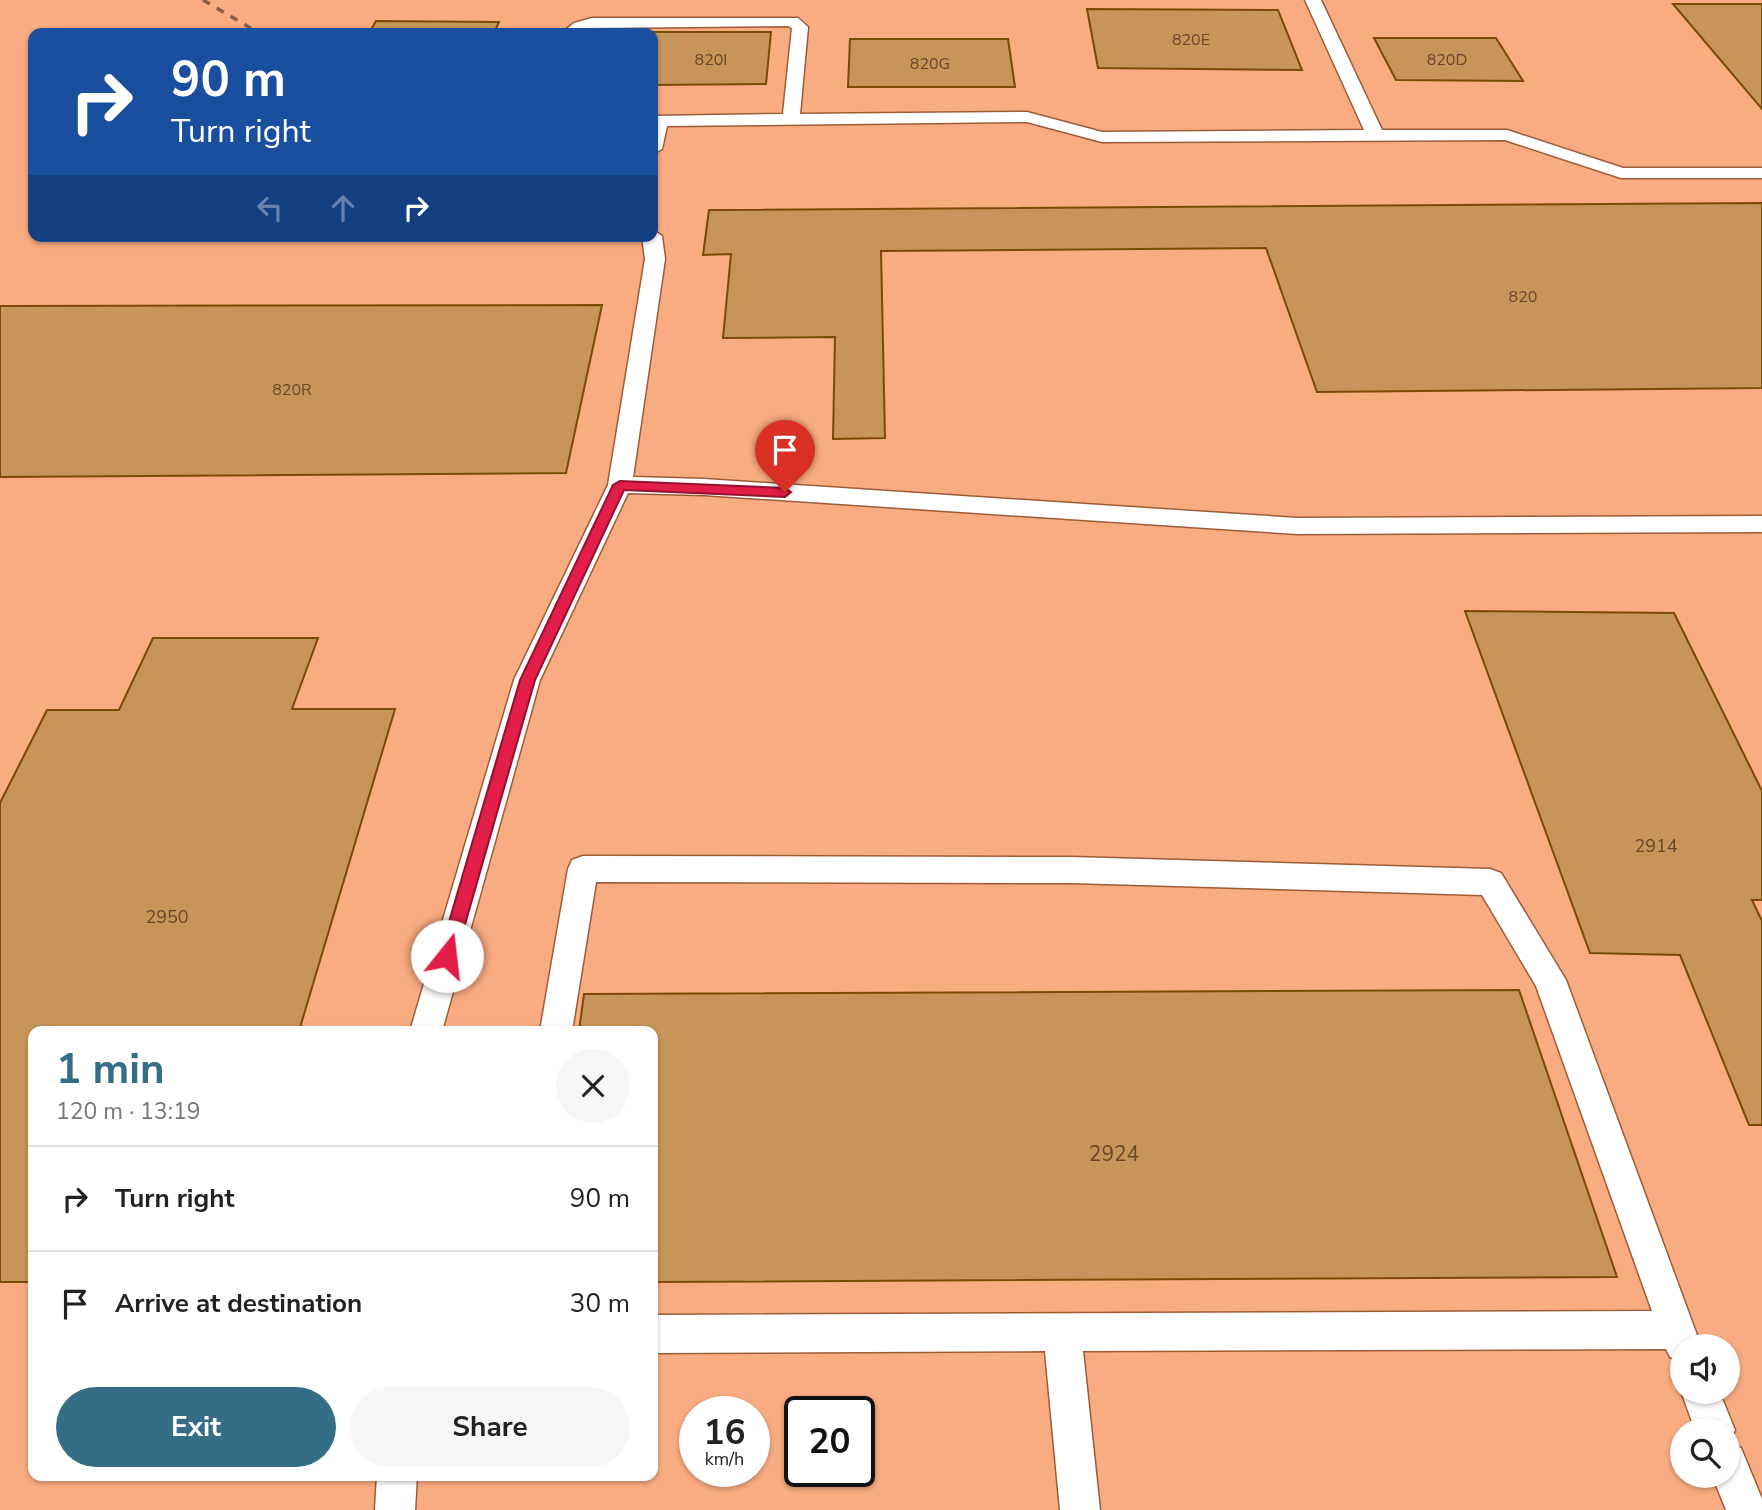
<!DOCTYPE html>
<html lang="en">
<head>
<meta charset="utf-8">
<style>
  :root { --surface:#fff; --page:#f6f6f6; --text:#222; --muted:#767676; --line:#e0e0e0; --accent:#346d86 }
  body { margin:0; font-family:"Nunito Sans",sans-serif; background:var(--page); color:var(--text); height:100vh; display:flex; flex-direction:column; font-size:26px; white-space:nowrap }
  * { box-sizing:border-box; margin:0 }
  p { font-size:23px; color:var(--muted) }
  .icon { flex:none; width:38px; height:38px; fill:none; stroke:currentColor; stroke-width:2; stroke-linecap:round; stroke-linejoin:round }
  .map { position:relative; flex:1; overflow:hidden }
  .side { position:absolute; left:28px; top:1026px; width:630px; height:455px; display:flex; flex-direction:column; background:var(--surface); border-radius:14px; box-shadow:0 2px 5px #0004 }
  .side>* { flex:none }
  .top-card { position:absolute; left:28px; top:28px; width:630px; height:214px; border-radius:14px; box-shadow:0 2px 5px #0004; background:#1a4fa0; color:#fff; overflow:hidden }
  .tools { position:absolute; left:1670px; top:1334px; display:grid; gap:14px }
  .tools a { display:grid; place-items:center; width:70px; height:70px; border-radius:50%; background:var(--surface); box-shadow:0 2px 5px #0004; font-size:35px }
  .speed { position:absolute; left:679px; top:1396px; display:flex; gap:14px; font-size:35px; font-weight:700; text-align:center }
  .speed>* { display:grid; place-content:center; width:91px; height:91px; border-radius:50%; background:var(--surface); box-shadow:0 2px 5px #0004; line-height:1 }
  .speed small { font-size:18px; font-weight:400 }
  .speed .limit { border:4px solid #111; border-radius:10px; background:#fff; color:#111 }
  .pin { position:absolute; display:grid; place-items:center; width:60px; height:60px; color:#fff; margin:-72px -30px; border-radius:50% 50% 50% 0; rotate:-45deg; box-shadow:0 0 7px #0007 }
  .pin .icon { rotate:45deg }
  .me { position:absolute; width:77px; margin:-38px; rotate:16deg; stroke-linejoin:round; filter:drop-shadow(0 0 5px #0008) }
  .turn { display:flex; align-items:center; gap:24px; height:147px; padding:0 28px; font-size:32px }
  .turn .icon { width:91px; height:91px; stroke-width:2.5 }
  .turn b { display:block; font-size:49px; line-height:60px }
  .lanes { display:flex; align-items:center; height:66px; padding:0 28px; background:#0003; justify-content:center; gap:35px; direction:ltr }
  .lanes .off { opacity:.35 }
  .round { display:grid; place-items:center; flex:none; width:74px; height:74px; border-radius:37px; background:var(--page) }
  .head { display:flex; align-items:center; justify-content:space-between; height:119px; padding:0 28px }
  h1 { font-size:42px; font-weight:700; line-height:52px; color:var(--accent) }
  .action { display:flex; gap:14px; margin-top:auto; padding:14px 28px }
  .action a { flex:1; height:80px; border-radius:42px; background:var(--accent); color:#fff; font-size:28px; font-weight:700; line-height:80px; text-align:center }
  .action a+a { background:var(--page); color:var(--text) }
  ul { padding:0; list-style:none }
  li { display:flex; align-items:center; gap:21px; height:105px; padding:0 28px; border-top:2px solid var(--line) }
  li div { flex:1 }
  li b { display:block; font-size:26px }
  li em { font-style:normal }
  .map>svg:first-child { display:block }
  .built { fill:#f9ab81; fill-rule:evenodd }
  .building { fill:#c79459; stroke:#794b03; stroke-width:2 }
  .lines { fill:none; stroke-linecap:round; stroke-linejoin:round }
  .lane-casing { stroke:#9c5c38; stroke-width:3 }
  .lane { fill:#fff; fill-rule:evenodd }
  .rail { stroke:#8b5f47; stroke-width:3.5; stroke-dasharray:8 8; stroke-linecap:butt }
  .route { fill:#e11d48; stroke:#92132f; stroke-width:2 }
  .labels { text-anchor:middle; stroke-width:5; stroke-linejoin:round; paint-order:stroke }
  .far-number-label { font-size:16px; fill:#68472c }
  .number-label { font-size:18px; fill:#68472c }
  .near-number-label { font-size:21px; fill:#68472c }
</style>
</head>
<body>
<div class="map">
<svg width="1762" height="1510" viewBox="0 0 1762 1510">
  <rect width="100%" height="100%" fill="#fcb58f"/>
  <!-- built -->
  <path class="built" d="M0 0H1762V1510H0ZM33 33H653V236H33ZM33 1031H653V1475H33ZM1682 1346H1727V1391H1682ZM695 1412H754V1472H695ZM800 1412H859V1472H800ZM1682 1430H1727V1475H1682Z"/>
  <!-- building -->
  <path class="building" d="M1673 4H1762V109Z
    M1087 9 1278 10 1302 70 1098 68Z
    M376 21 499 22 494 33H369Z
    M593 32H771L766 84 653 85V33Z
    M1374 38H1496L1523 81 1396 80Z
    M850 39H1008L1015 87H848Z
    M1762 203V388L1317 392 1266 248 881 251 885 438 833 439 835 337 723 338 731 254 703 255 709 210Z
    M602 305 566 473 0 477V306Z
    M1465 611 1674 613 1762 791V900H1752L1762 921V1125H1749L1680 955 1590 953Z
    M153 638H318L292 709H395L299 1031H33V1282H0V803L47 710H119Z
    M1519 990 1617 1277 653 1282V1031H579L584 994Z"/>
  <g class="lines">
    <!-- lane casing -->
    <g class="lane-casing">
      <path id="lane" d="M1305 0H1321L1382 130H1507L1623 168H1762V178H1621L1505 140 1102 142 1027 122 667 126 662 149 653 154V116L783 114 792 28 788 26 592 28 580 33H562L574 23 592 18H798L808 27 800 114 1027 112 1102 132 1364 130Z
        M653 230 662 236 665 259 633 477 704 479 1297 518 1762 516V532L1297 534 704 495 628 493 540 680 442 1031H410L514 680 608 485 645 259 642 236H653Z
        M583 856 1071 857 1490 869 1501 873 1566 980 1701 1346H1682V1362L1670 1357 1666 1349 1083 1351 1100 1510H1060L1045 1351 653 1353V1315L1652 1311 1536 986 1482 895 1071 883 596 882 572 1031H540L568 869 572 860Z
        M1682 1388V1391H1719L1735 1430 1729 1443 1741 1448 1762 1499V1510H1726L1712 1475H1727V1430H1695L1681 1391Z
        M377 1475H417L415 1510H375Z"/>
    </g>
    <!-- lane -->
    <use href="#lane" class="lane"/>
    <!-- rail -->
    <path class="rail" d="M203 0 259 33
      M597 236 599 238"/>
  </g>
  <!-- route -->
  <path class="route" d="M620 481 785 488 791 492 785 497 624 490 535 680 456 956 454 961 447 964 441 961 439 956 520 680 613 485Z"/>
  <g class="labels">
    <!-- far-number labels -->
    <g class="far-number-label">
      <text x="1191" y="45">820E</text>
      <text x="711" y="65">820I</text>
      <text x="1447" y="65">820D</text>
      <text x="930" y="69">820G</text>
      <text x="1523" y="302">820</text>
      <text x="292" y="395">820R</text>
    </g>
    <!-- number labels -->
    <g class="number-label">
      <text x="1656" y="852">2914</text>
      <text x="167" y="923">2950</text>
    </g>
    <!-- near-number labels -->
    <g class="near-number-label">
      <text x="1114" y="1161">2924</text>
    </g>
  </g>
</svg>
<div class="tools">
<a><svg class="icon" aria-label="sound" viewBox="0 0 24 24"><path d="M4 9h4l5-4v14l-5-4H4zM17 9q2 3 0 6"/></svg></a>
<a><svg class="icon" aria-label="search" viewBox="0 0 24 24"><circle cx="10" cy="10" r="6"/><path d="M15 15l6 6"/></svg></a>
</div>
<div class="speed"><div>16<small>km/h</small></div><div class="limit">20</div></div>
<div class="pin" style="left:785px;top:492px;background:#d93025"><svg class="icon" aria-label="arrive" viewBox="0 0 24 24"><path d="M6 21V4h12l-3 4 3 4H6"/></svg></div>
<svg class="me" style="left:447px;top:956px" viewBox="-20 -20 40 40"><circle r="19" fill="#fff"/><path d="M0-13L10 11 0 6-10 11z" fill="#e11d48"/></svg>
<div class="top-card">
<div class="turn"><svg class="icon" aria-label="right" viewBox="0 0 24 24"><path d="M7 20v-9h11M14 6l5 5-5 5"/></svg><div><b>90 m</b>Turn right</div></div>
<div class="lanes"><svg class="icon off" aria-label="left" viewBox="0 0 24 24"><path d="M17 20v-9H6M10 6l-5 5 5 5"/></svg><svg class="icon off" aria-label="ahead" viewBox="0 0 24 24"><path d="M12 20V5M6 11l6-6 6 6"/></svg><svg class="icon" aria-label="right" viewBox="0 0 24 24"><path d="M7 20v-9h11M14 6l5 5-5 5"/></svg></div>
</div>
<section class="side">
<div class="head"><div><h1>1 min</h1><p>120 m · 13:19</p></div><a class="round"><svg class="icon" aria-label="close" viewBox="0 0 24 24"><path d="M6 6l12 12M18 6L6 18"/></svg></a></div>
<ul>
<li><svg class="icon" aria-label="right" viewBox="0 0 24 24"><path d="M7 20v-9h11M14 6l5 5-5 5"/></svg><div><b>Turn right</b></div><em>90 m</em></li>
<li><svg class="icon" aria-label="arrive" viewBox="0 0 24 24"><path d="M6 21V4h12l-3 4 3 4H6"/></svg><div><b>Arrive at destination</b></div><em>30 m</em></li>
</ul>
<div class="action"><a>Exit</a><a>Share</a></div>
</section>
</div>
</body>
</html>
